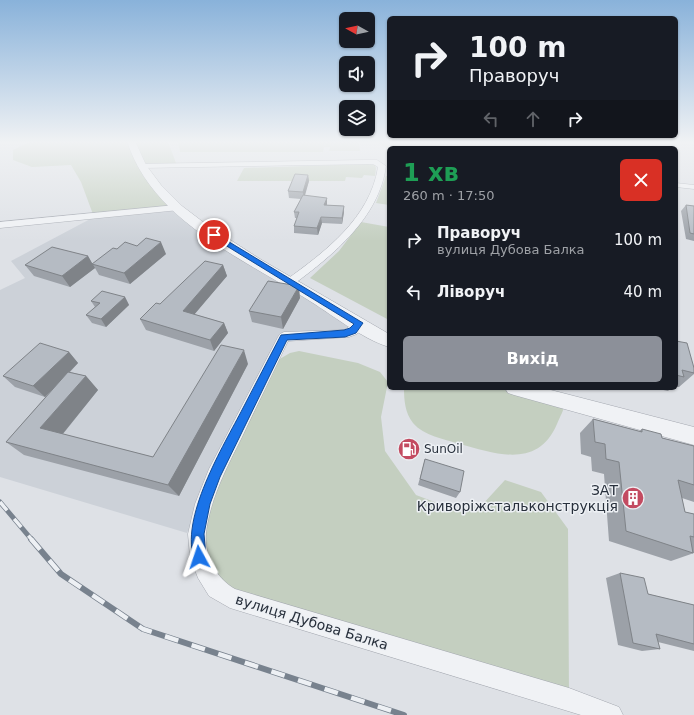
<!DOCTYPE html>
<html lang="uk">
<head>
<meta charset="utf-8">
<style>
  :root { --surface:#171b24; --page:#20242c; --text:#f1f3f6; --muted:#9ea1a6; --accent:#8c9099 }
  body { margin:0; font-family:"DejaVu Sans",sans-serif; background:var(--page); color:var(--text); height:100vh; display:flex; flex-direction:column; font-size:15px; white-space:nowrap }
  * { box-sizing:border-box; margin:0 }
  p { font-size:13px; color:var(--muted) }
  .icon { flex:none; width:22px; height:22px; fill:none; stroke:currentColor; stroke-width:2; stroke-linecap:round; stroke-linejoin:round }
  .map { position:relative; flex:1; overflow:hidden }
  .drawer { position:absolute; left:387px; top:146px; width:291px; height:244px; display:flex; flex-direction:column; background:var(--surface); border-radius:6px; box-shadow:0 1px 3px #0004 }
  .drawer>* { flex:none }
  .guide { position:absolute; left:387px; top:16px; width:291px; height:122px; border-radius:6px; box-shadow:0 1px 3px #0004; background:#171b24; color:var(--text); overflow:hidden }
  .needle { width:26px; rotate:278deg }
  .fabs { position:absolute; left:339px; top:12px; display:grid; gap:8px }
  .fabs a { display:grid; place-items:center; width:36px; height:36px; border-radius:6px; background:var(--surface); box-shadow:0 1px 3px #0004; font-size:20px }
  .pin { position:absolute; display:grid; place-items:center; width:34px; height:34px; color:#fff; margin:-17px; border:2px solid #fff; border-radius:50%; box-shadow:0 1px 4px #0007 }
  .me { position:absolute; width:44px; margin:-22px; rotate:355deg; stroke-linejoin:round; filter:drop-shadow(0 0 3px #0008) }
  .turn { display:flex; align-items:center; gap:14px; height:84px; padding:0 16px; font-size:18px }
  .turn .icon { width:52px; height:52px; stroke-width:2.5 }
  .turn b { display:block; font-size:28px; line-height:34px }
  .lanes { display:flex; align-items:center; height:38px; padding:0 16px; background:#0003; justify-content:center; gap:20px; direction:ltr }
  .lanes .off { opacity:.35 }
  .round { display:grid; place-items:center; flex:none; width:42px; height:42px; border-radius:6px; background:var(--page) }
  .summary { display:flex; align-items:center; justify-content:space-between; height:68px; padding:0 16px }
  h1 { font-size:24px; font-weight:700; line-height:30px; color:#1e9e55 }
  .button { display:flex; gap:8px; margin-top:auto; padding:8px 16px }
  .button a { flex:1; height:46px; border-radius:6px; background:var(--accent); color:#fff; font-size:16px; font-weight:700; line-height:46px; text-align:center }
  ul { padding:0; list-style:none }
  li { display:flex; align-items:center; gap:12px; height:52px; padding:0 16px }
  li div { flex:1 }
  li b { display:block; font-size:15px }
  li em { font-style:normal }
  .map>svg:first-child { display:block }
  .built { fill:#ccd1d8 }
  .green { fill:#c4cfc0 }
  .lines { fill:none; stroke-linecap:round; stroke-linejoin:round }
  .minor-casing { stroke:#a4a8b0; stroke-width:1 }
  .tertiary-casing { stroke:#a4a8b0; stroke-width:1 }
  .minor { fill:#f0f2f5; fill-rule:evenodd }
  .tertiary { fill:#f0f2f5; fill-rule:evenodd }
  .rail-far1-casing { stroke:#78828e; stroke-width:5 }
  .rail-casing { stroke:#78828e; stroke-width:6 }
  .rail-far1 { stroke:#edf0f4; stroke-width:3.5; stroke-dasharray:11; stroke-linecap:butt }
  .rail { stroke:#edf0f4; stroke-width:4.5; stroke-dasharray:14; stroke-linecap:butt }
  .wall { fill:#9ca1a8 }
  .shaded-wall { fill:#7f8388 }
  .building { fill:#b5bbc3; stroke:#7f8388 }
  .route { fill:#1a73e8; stroke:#114b97 }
  .labels { text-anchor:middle; stroke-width:3; stroke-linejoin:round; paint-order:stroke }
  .poi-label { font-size:12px; fill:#28303c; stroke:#edf0f4; text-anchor:start }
  .near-poi-label { font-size:14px; fill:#28303c; stroke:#edf0f4; text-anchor:end }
  .near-street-label { font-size:14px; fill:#28303c; stroke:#edf0f4 }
</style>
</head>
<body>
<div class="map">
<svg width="694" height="715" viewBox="0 0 694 715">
  <rect width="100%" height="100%" fill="#dee1e6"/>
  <!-- built -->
  <path class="built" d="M176 208 359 323 353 331 284 337 187 533 0 477V290L25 278 11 261 94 217Z"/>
  <!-- green -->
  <path class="green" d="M31 141H168L177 166H141L176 208 94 217 81 182 71 165 32 167 13 160V150Z
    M178 141H359L360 151H329L330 147H324L323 152H180Z
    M374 141H546L548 148H389V150Z
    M368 164 375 165 376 168 375 176 364 175 362 178 346 177 345 181H237L244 168Z
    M386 176H389V205L376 203Z
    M361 222 389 227V320L310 278 339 251Z
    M299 351 358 363 380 372 388 382 381 417 385 451 416 495 461 512 482 505 505 480 541 492 568 529 569 699 230 598 205 571 204 504 271 364 290 353Z
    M404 388H514L565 402C563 413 561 414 557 424 538 469 496 454 460 444 444 439 424 436 413 423 405 413 404 400 404 388Z"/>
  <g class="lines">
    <!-- minor casing -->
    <g class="minor-casing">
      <path id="minor" d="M364 160H377L386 166C379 218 333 255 294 284H286L285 282 286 280C325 252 370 218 378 167L373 164 141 168 137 166 141 164Z
        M676 183 694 185V189L676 187Z
        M176 205 180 208 179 210 0 228V222Z
        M359 319 363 320 365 323 357 334 349 337 288 341C273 373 257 405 242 437 227 467 210 499 206 533 204 556 216 578 235 589L569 688 619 707 623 715H581L230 608 209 596 198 578 190 557 188 534 195 504 209 469 278 337 280 334 284 332 344 330C351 327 352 321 359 319Z"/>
    </g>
    <!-- tertiary casing -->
    <g class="tertiary-casing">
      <path id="tertiary" d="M127 141H135L146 165 161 185 182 206 207 225 260 259 389 334V347C362 339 330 313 305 298 240 257 152 220 127 141Z
        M505 388H543L694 427V445L514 395 508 393Z"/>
    </g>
    <!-- minor -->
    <use href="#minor" class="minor"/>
    <!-- tertiary -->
    <use href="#tertiary" class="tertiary"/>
    <!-- rail-far1 casing -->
    <g class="rail-far1-casing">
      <path id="rail-far1" d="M0 502 32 540"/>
    </g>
    <!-- rail casing -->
    <g class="rail-casing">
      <path id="rail" d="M31 539 61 574 143 629 404 715"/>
    </g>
    <!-- rail-far1 -->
    <use href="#rail-far1" class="rail-far1"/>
    <!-- rail -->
    <use href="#rail" class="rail"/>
  </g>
  <!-- wall -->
  <path class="wall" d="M308 175 309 181 304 196 327 198V205L344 206V212L342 224 322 223 318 235 294 233V226L297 218H295L294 212 301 199 289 198 288 191Z
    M686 205 694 206V241L686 239 681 211Z
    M117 249 166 254 130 284 99 275 95 268 70 287 34 276 25 265 88 256 92 264Z
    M223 265 227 276 194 314 224 323 228 333 214 351 146 330 140 319 160 304Z
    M125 297 129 305 106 327 92 323 86 315 95 307 91 301Z
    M300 298 283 329 252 322 249 311Z
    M676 341 694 368V374L679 387H676Z
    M69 352 78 363 70 372 86 376 98 390 63 434 153 457 248 364 179 496 24 455 6 442 57 384 45 397 15 387 3 376Z
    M654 388H671L668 391Z
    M593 419 639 431 642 429 662 438 694 446V502L682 498 685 512 694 514V553L671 561 609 541 604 474 592 471 591 457 581 454 580 433Z
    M425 459 460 492 456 498 418 485Z
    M620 573 648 594 694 605V651L658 642 660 649 642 651 618 645 606 578Z"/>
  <!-- shaded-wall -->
  <path class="shaded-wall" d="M308 175 309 181 304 199 303 192Z
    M327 198V204L324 211V205Z
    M344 206V212L342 224V218Z
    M321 217 322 223 318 235 317 228Z
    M161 242 166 254 130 284 124 273Z
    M88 256 95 268 70 287 62 276Z
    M223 265 227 276 188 322 183 311Z
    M299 286 300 298 283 329 281 317Z
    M125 297 129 305 106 327 101 319Z
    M224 323 228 333 214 351 210 340Z
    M244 350 248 364 179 496 168 485Z
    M69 352 78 363 45 397 33 386Z
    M86 376 98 390 56 442 40 428Z"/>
  <!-- building -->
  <path class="building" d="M295 174 308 175 303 192 288 191Z
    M303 195 327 198 324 205 344 206 342 218 321 217 317 228 294 226 299 212H294Z
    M686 205 694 206V234L690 233Z
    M146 238 161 242 124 273 92 264 113 248 117 249 125 242 137 246Z
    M52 247 88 256 62 276 25 265Z
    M205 261 223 265 183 311 224 323 210 340 140 319 156 303 160 304Z
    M268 281 299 286 281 317 249 311Z
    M102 291 125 297 101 319 86 315 100 303 91 301Z
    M676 341 687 343 694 368V373L682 370 684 377 676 375Z
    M40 343 69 352 33 386 3 376Z
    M221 345 244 350 168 485 6 442 68 372 86 376 40 428 153 457Z
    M593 419 642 432V429L661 434 662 438 694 446V485L678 480 685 512 694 514V537L690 536 693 553 626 531 619 462 606 459 605 444 595 442Z
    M425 459 464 471 460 492 420 479Z
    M620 573 644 578 648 594 694 605V644L656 634 660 649 633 643Z"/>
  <!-- sky -->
  <linearGradient id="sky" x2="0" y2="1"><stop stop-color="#89b2da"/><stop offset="0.59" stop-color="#f0f2f4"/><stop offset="1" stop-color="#f0f2f4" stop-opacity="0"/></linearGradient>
  <rect width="694" height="241" fill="url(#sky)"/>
  <!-- route -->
  <path class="route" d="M212 234H216L363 323 356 333 345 337 287 340 220 477 210 504 204 534 206 557 204 561 199 563 195 561C178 520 224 445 243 408 256 384 268 359 281 335L344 330 350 328 354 324 212 237Z"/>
  <!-- icons -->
  <defs>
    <g id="fuel-disc" transform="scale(1.15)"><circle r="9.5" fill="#c34b61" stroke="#edf0f4"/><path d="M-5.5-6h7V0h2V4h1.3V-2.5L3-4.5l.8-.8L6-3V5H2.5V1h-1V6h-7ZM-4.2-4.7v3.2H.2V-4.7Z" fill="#fff"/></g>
    <g id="building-disc" transform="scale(1.15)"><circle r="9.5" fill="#c34b61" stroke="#edf0f4"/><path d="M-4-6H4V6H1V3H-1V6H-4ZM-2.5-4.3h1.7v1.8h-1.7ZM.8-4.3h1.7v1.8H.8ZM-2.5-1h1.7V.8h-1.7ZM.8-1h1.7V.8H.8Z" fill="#fff"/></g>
  </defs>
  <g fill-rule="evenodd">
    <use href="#fuel-disc" x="409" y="449"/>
    <use href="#building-disc" x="633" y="498"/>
  </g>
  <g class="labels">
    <!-- poi labels -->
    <g class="poi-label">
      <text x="424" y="453">SunOil</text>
    </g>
    <!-- near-poi labels -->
    <g class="near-poi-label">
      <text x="618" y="495">ЗАТ<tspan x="618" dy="16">Криворіжстальконструкція</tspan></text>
    </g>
    <!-- near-street labels -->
    <g class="near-street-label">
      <text transform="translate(312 622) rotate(17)" y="5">вулиця Дубова Балка</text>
    </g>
  </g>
</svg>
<div class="fabs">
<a><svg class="needle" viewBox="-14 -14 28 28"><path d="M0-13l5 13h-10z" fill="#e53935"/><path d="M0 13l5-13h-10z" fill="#9ea1a6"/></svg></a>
<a><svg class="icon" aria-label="sound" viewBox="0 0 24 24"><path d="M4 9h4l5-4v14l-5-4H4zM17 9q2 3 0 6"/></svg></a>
<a><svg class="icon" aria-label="layers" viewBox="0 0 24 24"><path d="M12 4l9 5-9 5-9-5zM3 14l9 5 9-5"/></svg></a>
</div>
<div class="pin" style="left:214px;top:235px;background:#d93025"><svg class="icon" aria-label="arrive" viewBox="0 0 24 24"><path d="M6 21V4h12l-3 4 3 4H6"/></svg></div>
<svg class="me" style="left:199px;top:557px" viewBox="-20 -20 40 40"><path d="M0-17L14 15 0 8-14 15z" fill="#1a73e8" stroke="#fff" stroke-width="4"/></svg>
<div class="guide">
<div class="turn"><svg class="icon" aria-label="right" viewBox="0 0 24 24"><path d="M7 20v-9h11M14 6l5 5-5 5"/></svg><div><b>100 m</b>Праворуч</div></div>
<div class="lanes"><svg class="icon off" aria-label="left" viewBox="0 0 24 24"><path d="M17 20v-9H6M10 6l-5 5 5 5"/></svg><svg class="icon off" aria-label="ahead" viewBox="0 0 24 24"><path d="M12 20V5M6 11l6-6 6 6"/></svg><svg class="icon" aria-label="right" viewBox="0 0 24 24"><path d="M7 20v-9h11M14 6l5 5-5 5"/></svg></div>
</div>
<section class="drawer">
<div class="summary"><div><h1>1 хв</h1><p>260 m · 17:50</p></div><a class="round" style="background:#d93025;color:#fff"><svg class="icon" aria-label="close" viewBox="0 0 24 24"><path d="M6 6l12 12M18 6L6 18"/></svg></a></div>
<ul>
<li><svg class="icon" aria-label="right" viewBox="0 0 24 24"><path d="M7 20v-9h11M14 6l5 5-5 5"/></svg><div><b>Праворуч</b><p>вулиця Дубова Балка</p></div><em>100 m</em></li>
<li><svg class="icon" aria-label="left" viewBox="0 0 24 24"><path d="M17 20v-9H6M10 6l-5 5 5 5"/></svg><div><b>Ліворуч</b></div><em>40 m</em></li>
</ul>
<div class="button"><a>Вихід</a></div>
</section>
</div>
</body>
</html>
